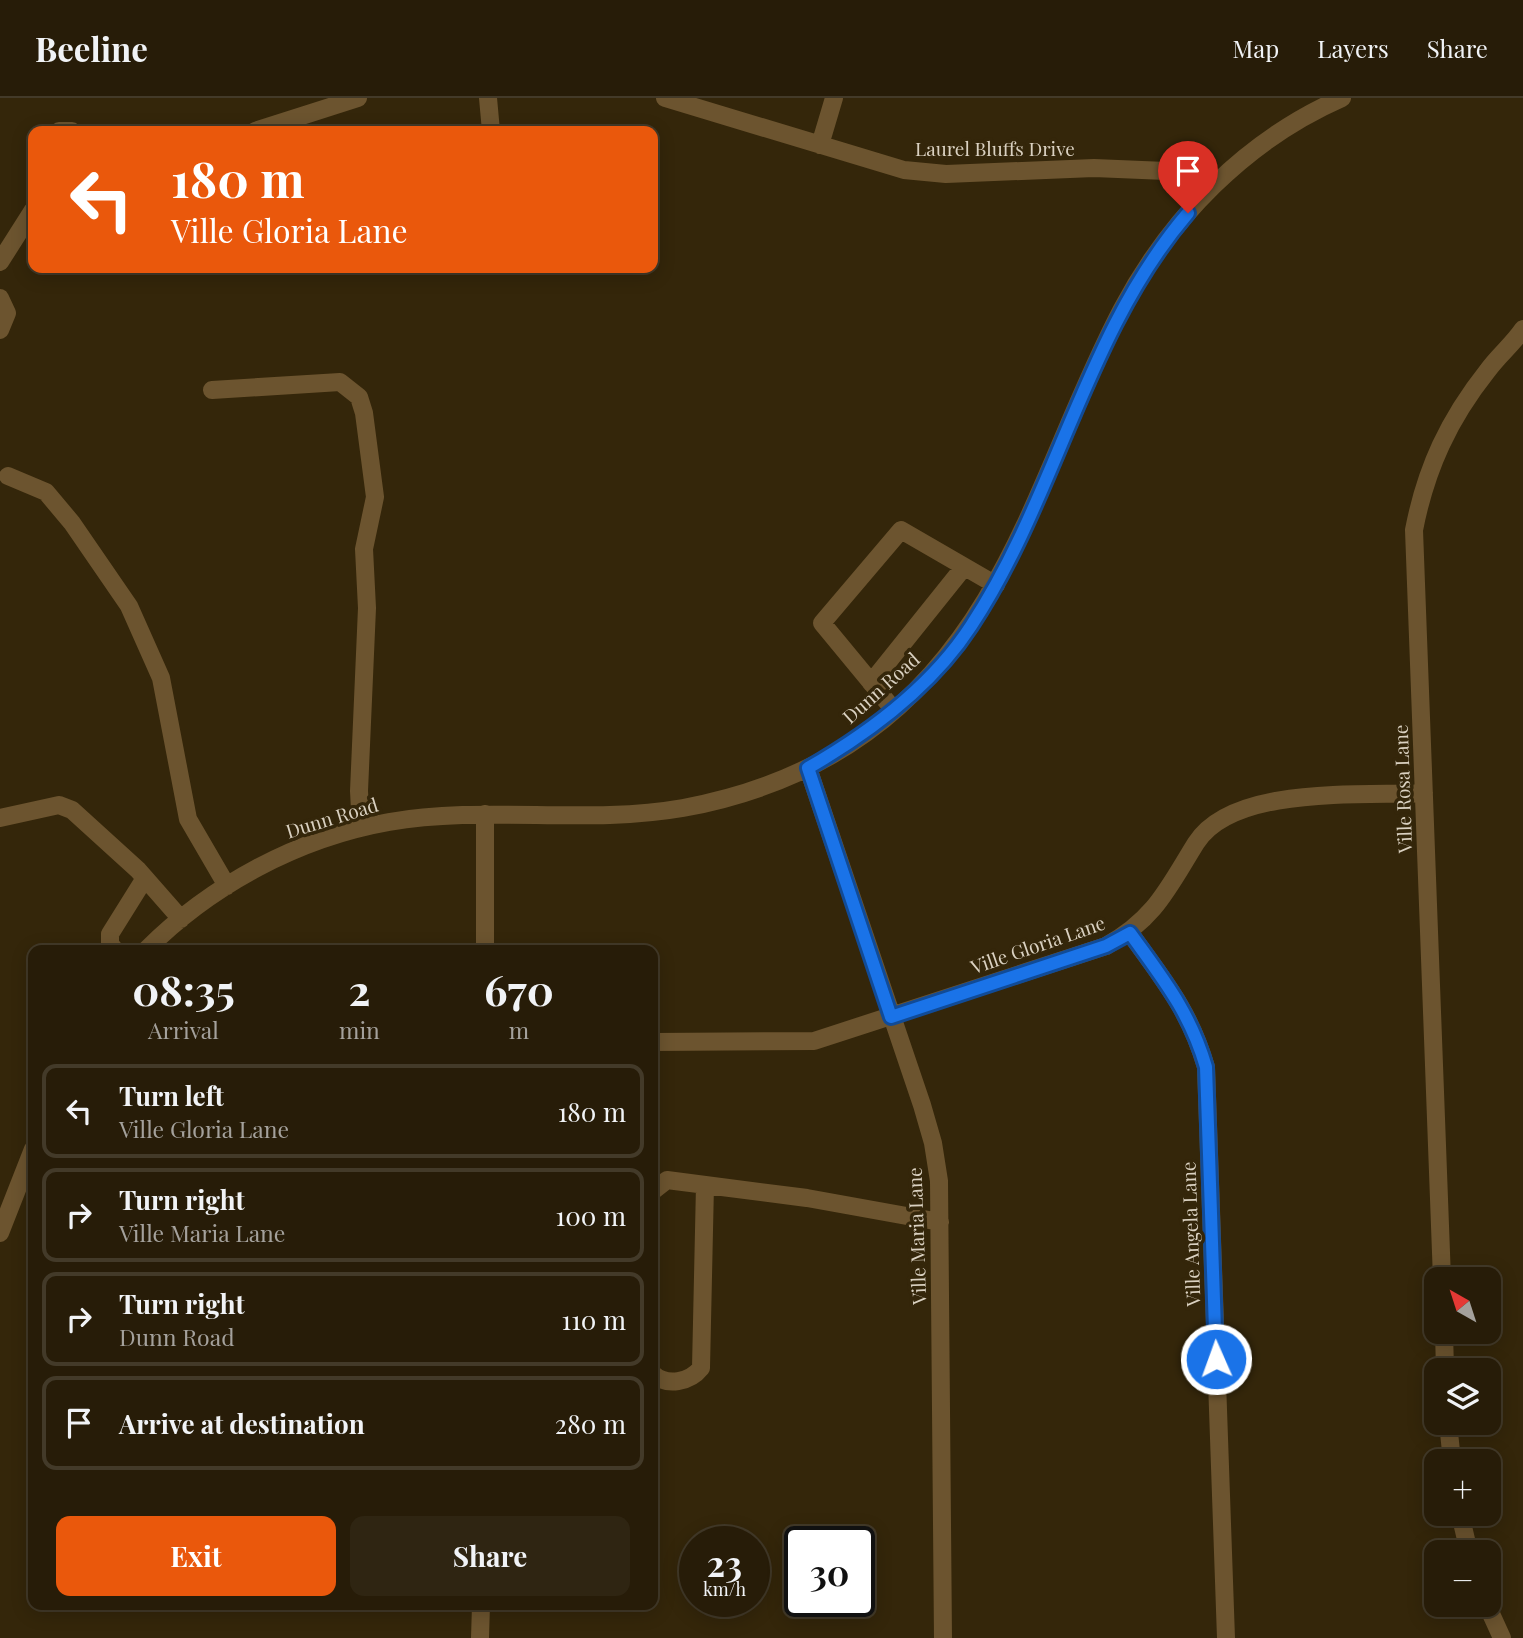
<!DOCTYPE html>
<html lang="en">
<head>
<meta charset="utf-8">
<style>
  :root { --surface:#271c08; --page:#2f2512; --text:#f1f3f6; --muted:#a4a19c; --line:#433a29; --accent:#ea580c }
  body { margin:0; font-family:"Playfair Display",serif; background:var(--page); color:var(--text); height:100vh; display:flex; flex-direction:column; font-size:26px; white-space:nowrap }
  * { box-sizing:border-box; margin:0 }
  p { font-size:23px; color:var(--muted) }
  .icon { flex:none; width:38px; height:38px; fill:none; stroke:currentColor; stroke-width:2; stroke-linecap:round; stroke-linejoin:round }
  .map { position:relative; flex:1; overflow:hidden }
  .sheet { position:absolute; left:28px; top:847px; width:630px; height:665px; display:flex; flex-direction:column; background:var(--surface); border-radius:14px; box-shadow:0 4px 18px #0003,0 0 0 2px var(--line) }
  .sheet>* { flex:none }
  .banner { position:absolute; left:28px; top:28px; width:630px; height:147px; border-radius:14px; box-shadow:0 4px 18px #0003,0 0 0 2px var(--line); background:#ea580c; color:#fff; overflow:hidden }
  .needle { width:46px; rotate:321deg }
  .fabs { position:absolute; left:1424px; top:1169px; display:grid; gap:14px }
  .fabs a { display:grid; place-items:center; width:77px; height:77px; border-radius:14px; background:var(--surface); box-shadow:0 4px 18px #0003,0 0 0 2px var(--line); font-size:35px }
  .speed { position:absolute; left:679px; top:1428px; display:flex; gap:14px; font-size:35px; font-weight:700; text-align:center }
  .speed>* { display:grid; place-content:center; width:91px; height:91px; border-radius:50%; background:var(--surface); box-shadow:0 4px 18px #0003,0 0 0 2px var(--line); line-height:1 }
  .speed small { font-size:18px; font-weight:400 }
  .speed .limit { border:4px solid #111; border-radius:10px; background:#fff; color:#111 }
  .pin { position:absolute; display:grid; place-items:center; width:60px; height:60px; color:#fff; margin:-72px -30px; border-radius:50% 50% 50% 0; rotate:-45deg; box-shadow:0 0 7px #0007 }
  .pin .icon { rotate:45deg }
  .me { position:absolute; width:77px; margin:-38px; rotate:358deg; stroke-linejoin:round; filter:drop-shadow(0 0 5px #0008) }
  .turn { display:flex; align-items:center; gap:24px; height:147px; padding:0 28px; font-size:32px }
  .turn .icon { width:91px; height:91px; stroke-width:2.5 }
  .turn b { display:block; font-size:49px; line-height:60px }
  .eta { display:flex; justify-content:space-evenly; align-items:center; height:119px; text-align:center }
  .eta b { font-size:42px; font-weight:700; line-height:49px }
  .button { display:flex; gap:14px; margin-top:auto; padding:14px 28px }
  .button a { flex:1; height:80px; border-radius:14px; background:var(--accent); color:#fff; font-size:28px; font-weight:700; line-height:80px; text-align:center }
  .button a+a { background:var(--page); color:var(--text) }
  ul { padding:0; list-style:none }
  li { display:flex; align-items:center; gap:21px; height:94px; margin:0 14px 10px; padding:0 14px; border:4px solid var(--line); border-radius:14px }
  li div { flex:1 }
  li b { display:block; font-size:26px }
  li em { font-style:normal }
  header { display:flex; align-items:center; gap:42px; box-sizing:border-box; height:98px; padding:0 35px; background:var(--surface); border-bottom:2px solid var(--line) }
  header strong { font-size:33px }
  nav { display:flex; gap:38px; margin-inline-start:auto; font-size:24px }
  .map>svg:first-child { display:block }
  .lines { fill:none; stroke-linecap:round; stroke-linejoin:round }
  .minor { stroke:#6c542f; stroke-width:18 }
  .route-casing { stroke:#114b97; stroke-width:18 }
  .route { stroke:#1a73e8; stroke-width:12 }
  .labels { text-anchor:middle; stroke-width:7; stroke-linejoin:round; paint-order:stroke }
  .street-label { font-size:19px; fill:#dad1c1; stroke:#34260a }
</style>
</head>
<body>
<header>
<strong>Beeline</strong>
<nav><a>Map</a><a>Layers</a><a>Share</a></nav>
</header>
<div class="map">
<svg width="1523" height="1540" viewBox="0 0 1523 1540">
  <rect width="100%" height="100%" fill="#34260a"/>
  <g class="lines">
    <!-- minor -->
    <path class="minor" d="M488 0 491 33
      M665 0 904 72 946 76 1094 70 1166 73 1202 98
      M59 33H72
      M255 33 358 0
      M820 47 834 0
      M0 164 33 112
      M0 200 7 215 0 232
      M212 292 340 284 359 299 364 315 375 399 364 451 367 510 359 693 361 730
      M8 378 46 394 72 425 129 508 161 580 188 721 227 788
      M871 585 964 469
      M893 611 822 525 901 432 996 487
      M808 670 922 1007 933 1045 939 1083 943 1540
      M485 716V852
      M0 720 59 707 72 712 138 772 181 821
      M1130 835C1164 883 1189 911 1206 969L1226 1540
      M115 852 110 846V836L145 780
      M146 852C211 787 298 740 389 724 486 707 586 727 683 710 748 698 812 674 866 635 1011 530 1043 361 1122 211 1170 120 1246 42 1342 0
      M653 944 814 943 1106 848C1155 821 1168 790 1196 745 1233 687 1362 698 1424 695
      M653 1093 667 1082 807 1100 940 1124
      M0 1135 33 1051
      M1442 1181 1414 432C1426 370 1449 321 1488 272 1499 257 1513 246 1523 231
      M1444 1234 1445 1272
      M653 1276C667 1289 690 1284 701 1270L705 1087
      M1448 1325 1452 1363
      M1460 1416 1469 1454
      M1487 1507 1502 1540
      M480 1540 481 1507"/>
  </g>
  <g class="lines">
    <!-- route casing -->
    <g class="route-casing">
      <path id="route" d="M1188 115C1085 235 1057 398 971 528 932 588 869 635 808 670L891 919 1106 848 1130 835C1163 881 1190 914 1206 969L1216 1261"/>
    </g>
    <!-- route -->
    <use href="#route" class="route"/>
  </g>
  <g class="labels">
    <!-- street labels -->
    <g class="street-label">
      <text x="995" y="58">Laurel Bluffs Drive</text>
      <text transform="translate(881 590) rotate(-42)" y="7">Dunn Road</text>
      <text transform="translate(1403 691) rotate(-92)" y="7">Ville Rosa Lane</text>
      <text transform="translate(332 720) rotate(-17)" y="7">Dunn Road</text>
      <text transform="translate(1038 847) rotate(-19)" y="7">Ville Gloria Lane</text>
      <text transform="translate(1191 1136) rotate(-92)" y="7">Ville Angela Lane</text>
      <text transform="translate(917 1138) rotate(-92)" y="7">Ville Maria Lane</text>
    </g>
  </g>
</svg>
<div class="fabs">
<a><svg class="needle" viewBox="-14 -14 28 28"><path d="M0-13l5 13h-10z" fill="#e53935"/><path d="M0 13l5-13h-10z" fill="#a4a19c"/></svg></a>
<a><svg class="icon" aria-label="layers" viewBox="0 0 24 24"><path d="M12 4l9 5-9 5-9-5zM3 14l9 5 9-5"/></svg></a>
<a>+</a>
<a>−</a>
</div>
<div class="speed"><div>23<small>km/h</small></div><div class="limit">30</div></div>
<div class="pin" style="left:1188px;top:115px;background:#d93025"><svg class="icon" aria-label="arrive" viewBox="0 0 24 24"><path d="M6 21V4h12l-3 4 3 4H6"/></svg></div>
<svg class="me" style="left:1216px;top:1261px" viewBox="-20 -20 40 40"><circle r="17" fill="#1a73e8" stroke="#fff" stroke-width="3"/><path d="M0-11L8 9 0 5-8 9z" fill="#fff"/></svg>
<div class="banner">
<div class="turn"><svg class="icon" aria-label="left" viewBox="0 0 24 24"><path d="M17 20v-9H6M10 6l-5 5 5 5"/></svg><div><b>180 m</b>Ville Gloria Lane</div></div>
</div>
<section class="sheet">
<div class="eta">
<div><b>08:35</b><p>Arrival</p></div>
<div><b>2</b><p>min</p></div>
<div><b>670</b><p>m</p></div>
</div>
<ul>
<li><svg class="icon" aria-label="left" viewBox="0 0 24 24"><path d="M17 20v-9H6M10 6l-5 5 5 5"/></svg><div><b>Turn left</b><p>Ville Gloria Lane</p></div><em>180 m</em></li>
<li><svg class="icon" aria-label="right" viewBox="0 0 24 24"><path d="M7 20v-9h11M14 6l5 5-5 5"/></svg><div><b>Turn right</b><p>Ville Maria Lane</p></div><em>100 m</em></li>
<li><svg class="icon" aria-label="right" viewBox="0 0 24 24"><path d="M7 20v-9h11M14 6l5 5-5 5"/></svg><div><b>Turn right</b><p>Dunn Road</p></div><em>110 m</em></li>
<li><svg class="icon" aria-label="arrive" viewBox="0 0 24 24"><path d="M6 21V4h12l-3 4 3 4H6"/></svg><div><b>Arrive at destination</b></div><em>280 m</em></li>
</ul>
<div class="button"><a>Exit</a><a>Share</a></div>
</section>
</div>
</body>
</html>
